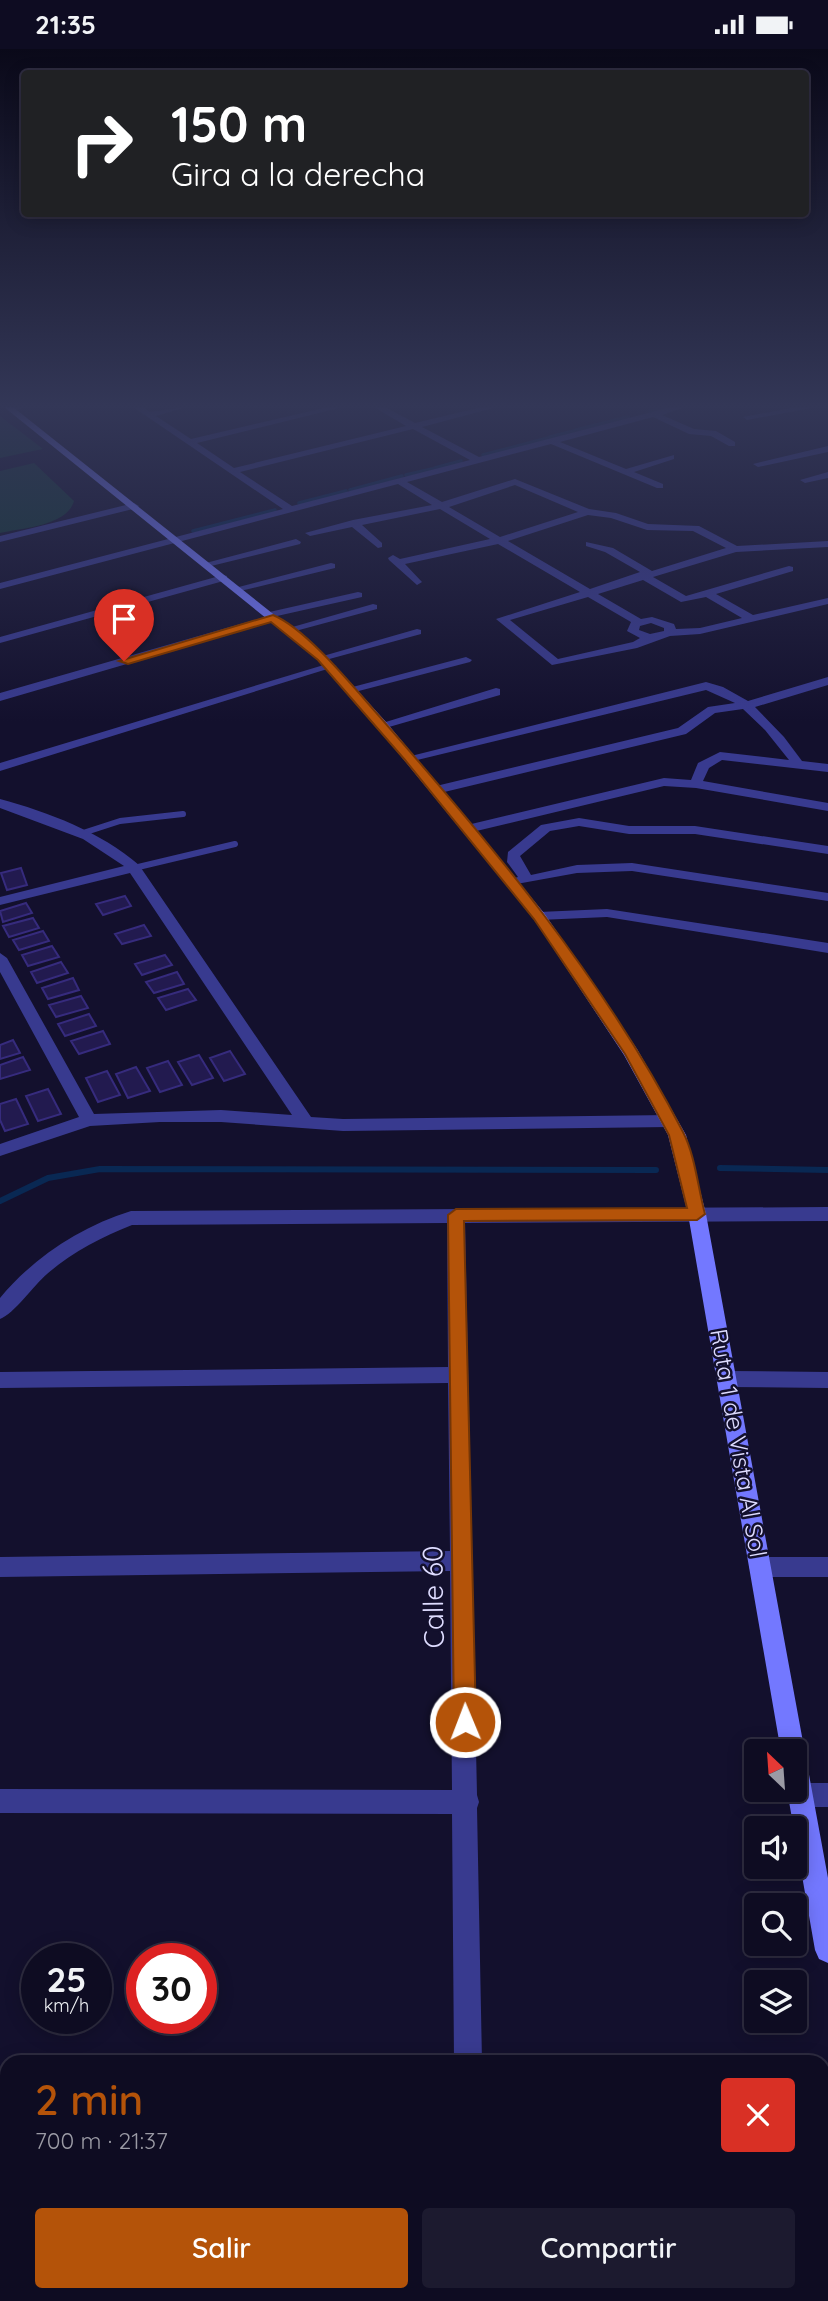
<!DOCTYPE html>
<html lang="es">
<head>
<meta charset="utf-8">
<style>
  :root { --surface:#0e0c22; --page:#1c1a2f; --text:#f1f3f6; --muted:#9b9ba5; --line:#2e2c40; --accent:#b45309 }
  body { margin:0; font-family:Quicksand,sans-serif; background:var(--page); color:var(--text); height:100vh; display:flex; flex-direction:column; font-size:26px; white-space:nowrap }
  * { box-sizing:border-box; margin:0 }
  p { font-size:23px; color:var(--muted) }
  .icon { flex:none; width:38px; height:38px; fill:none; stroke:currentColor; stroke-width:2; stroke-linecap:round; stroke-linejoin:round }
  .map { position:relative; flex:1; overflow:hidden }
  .sheet { position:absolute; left:0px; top:2006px; width:830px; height:247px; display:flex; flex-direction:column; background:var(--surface); border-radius:21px 21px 0 0; box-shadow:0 4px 18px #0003,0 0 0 2px var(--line) }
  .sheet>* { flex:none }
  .banner { position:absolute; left:21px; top:21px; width:788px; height:147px; border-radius:7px; box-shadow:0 4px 18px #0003,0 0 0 2px var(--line); background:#202124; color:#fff; overflow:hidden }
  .needle { width:46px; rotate:335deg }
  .tools { position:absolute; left:744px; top:1690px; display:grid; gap:14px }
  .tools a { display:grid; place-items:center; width:63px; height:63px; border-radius:7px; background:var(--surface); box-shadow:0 4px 18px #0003,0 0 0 2px var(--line); font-size:35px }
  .speed { position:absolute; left:21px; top:1894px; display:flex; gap:14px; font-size:35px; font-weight:700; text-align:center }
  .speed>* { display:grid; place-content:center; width:91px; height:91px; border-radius:50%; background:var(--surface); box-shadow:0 4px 18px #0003,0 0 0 2px var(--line); line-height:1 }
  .speed small { font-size:18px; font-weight:400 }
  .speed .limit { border:10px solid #d22; background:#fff; color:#111 }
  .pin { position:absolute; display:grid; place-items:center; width:60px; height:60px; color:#fff; margin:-72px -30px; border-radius:50% 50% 50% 0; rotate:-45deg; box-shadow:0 0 7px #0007 }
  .pin .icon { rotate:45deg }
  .me { position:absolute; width:77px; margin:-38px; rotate:359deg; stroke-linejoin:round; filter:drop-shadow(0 0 5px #0008) }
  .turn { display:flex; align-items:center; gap:24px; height:147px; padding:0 35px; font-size:32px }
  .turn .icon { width:91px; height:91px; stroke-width:2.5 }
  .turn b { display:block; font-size:49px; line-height:60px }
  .round { display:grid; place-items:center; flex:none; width:74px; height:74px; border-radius:7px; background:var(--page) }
  .head { display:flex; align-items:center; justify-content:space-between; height:119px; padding:0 35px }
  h1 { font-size:42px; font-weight:600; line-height:52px; color:var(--accent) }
  .cta { display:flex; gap:14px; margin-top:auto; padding:14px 35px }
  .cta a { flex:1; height:80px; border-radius:7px; background:var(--accent); color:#fff; font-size:28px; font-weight:600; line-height:80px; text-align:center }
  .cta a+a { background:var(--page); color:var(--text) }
  .status { display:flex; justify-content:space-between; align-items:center; height:49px; padding:0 35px; background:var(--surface); direction:ltr }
  .status svg { height:19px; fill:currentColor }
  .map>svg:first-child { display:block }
  .green { fill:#123834 }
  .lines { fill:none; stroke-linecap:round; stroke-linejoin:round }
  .stream-far1 { stroke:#092853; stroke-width:3.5 }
  .stream { stroke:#092853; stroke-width:6 }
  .building { fill:#221a4f; stroke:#362b7d; stroke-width:2 }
  .lane { stroke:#383a8f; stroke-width:6 }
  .street { fill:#383a8f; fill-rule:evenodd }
  .secondary { fill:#7378ff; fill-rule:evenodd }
  .route { fill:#b45309; stroke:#753606; stroke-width:2 }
  .labels { text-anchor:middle; stroke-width:5; stroke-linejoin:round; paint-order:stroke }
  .street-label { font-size:24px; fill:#dedcff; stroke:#13102d }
  .near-street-label { font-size:28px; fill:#dedcff; stroke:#13102d }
</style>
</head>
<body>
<div class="status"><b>21:35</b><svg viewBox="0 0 49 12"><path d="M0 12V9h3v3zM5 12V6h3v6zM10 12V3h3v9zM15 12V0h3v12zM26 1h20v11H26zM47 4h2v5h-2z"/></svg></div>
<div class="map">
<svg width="828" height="2252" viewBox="0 0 828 2252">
  <rect width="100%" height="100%" fill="#13102d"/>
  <!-- green -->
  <path class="green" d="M0 367 43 400 0 409Z
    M34 414 74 452C67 477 22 479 0 484V422Z"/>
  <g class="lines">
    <!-- stream-far1 -->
    <path class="stream-far1" d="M650 362 666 358
      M576 381 628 368
      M550 388 574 382
      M483 406 548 389
      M435 419 461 412
      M406 426 432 420
      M350 441 402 427
      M299 454 346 442
      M193 482 275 461"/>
    <!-- stream -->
    <path class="stream" d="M720 1119 828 1121
      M0 1152 48 1129 100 1120 656 1121"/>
  </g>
  <!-- building -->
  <path class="building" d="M21 819 27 836 7 841 1 824Z
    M125 847 131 857 103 866 96 855Z
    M26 854 32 864 3 873 0 862Z
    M33 869 39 879 9 888 3 877Z
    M144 876 151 887 122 895 115 885Z
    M43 882 49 892 19 901 13 891Z
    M52 897 59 908 28 917 22 906Z
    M165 906 172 916 142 926 135 915Z
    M61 913 68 924 37 934 31 923Z
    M177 923 184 935 154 944 146 933Z
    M73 929 79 941 48 950 42 939Z
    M188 940 196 951 166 961 158 949Z
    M81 947 88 959 56 968 49 956Z
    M89 965 96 977 65 987 58 975Z
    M103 982 110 995 79 1005 71 992Z
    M13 991 20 1004 0 1010V996Z
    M230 1002 245 1025 224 1032 210 1009Z
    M199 1006 213 1029 192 1036 178 1013Z
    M23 1008 30 1021 0 1030V1016Z
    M168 1012 182 1036 160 1043 147 1019Z
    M136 1018 150 1042 128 1049 116 1025Z
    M107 1022 120 1046 98 1053 86 1029Z
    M48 1040 61 1065 38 1072 26 1047Z
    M16 1050 28 1075 5 1082 0 1071V1055Z"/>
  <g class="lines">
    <!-- lane -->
    <path class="lane" d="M83 784 120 772 183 765
      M134 819 235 795"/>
    <!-- street -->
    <path class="street" d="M8 358H26L11 363Z
      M133 358H143L150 363 186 358 156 367 191 390 328 358H343L197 394 234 419 406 377 374 358H385L415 374 482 358H497L422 378 479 408 671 358H685L662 366 694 380 716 382 735 393V397H729L711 387 689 385 653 368 560 393 626 420 674 406V410L634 423 663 435V439H657L551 395 407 433 442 453 515 430 589 460 616 464 648 475 699 477 737 497 828 492V498L736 503 653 528 686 547 789 517 793 518V522L716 545 753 566 828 549V555L700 585 670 587 637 599 552 616 496 570 580 543 498 495 405 515 422 533 417 536 389 511 388 509 393 506 400 510 490 490 440 460 362 476 382 494V498L378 499 352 478 310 487 305 484 353 471 432 456 398 435 0 540V534L283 460ZM413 380 470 411 292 457 240 423ZM515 436 578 463 500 488 449 458ZM588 466 611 469 647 481 693 482 726 499 652 522 613 499 586 493V497L605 503 640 523 590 540 508 492ZM643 531 681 553 706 548 742 569 700 579 676 580 674 575 652 568 641 570 598 545ZM588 548 631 573 627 582 640 589 633 593 558 610 510 571ZM651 574 664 579V582L650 585 639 581 640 577Z
      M796 358H817L747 371 743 368Z
      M828 397V403L758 418 753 415Z
      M828 423V429L805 434 800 431Z
      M134 454 139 457 137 459 0 493V487Z
      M296 490 301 493 300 495 207 518 202 515Z
      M331 514 335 515V519L236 543 231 540Z
      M223 526 227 527V531L0 594V588Z
      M358 543 362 544V548L277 567V571L0 652V644L265 568V564Z
      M373 555 377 556V560L288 584 282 581Z
      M417 580 421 581V585L322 612 316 609Z
      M466 608 472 611 470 613 351 644 345 640Z
      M327 615 337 617 0 722V714Z
      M828 628V636L755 658 784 688 802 712 828 715V723L722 711 709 719 703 732 828 754V762L696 739 664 737 468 784 461 780 463 777 664 729 691 731 698 714 720 703 789 711 765 681 743 660 715 664 686 685 436 745 429 741 436 737 678 679 708 658 735 654 706 641 409 713 403 709 706 633 723 638 748 652Z
      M496 639 500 640V646L382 680 376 676Z
      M0 750C48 763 101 783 139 816L311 1068 343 1070 670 1066 678 1072 670 1078 343 1082 221 1073H160L90 1077 0 1107V1095L79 1068 0 923V904L7 909 94 1065 221 1061 292 1066 130 824 0 856V848L124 817 83 790 0 759Z
      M579 769 629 777H695L828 797V805L695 785H629L579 777 550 782 520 807 531 826 577 816 632 814 828 844V852L632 822 577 824 511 836V830L518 828 507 813 508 803 541 776Z
      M607 860 828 894V904L607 868 539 871 532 867 539 863Z
      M828 1158V1172L465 1174 477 1746 479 1753 477 1759 482 2012H454L452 1765 0 1764V1740L452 1741 450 1522 0 1528V1508L450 1502 448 1334 0 1339V1323L448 1318 447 1174 132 1176C102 1188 72 1203 47 1225 34 1236 14 1265 0 1270V1249C34 1208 80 1178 131 1162Z
      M727 1322 828 1323V1339L727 1338 720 1336 717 1330 720 1324Z
      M760 1508H828V1528H760L752 1525 749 1518 752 1511Z
      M801 1734H828V1758H801L792 1755 789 1746 791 1741H794V1736Z
      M822 2072H828V2100H822Z
      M0 2075H7V2103H0Z
      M97 2245H127L126 2252H96Z"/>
    <!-- secondary -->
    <path class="secondary" d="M4 358H13L326 607 386 673 544 864 637 1000 686 1086 706 1165 828 1829V1914L819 1910 815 1901 787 1741H794V1703H781L688 1165 668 1086 624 1006 534 870 378 679 318 611Z"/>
  </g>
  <!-- sky -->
  <linearGradient id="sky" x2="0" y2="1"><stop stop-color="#0a0919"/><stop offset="0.53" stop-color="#333757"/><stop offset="1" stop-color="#333757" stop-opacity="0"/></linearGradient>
  <rect width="828" height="673" fill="url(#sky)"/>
  <!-- route -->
  <path class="route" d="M273 566C307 580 355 640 380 668 492 796 605 931 683 1083 695 1106 698 1139 705 1165L697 1171 464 1172 476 1673 473 1680 465 1684 457 1680 454 1673 448 1166 456 1160 687 1159 669 1086 625 1005 534 870 405 711 318 611 271 573 128 615 119 612Z"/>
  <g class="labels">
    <!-- street labels -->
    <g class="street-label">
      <text transform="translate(738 1394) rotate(80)" y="8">Ruta 1 de Vista Al Sol</text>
    </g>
    <!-- near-street labels -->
    <g class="near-street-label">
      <text transform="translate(433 1548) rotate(-91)" y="10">Calle 60</text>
    </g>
  </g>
</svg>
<div class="tools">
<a><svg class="needle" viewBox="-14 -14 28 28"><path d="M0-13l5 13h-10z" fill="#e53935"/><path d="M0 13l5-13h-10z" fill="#9b9ba5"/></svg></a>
<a><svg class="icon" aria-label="sound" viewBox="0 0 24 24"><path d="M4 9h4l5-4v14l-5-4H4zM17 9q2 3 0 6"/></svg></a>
<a><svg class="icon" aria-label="search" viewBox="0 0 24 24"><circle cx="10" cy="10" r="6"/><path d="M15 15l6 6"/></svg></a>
<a><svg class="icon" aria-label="layers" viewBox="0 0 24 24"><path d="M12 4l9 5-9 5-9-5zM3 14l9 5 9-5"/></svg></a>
</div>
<div class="speed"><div>25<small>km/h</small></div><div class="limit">30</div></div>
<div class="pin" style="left:124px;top:612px;background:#d93025"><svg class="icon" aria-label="arrive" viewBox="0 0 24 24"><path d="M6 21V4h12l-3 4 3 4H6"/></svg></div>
<svg class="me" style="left:465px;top:1673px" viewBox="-20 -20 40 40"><circle r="17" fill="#b45309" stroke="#fff" stroke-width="3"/><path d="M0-11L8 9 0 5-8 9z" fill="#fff"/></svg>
<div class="banner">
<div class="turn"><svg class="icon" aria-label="right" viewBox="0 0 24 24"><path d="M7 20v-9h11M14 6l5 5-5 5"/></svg><div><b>150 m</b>Gira a la derecha</div></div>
</div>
<section class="sheet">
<div class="head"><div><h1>2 min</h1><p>700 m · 21:37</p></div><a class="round" style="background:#d93025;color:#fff"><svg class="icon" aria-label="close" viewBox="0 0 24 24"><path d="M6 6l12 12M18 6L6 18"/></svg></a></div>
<div class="cta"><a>Salir</a><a>Compartir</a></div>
</section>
</div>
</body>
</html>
